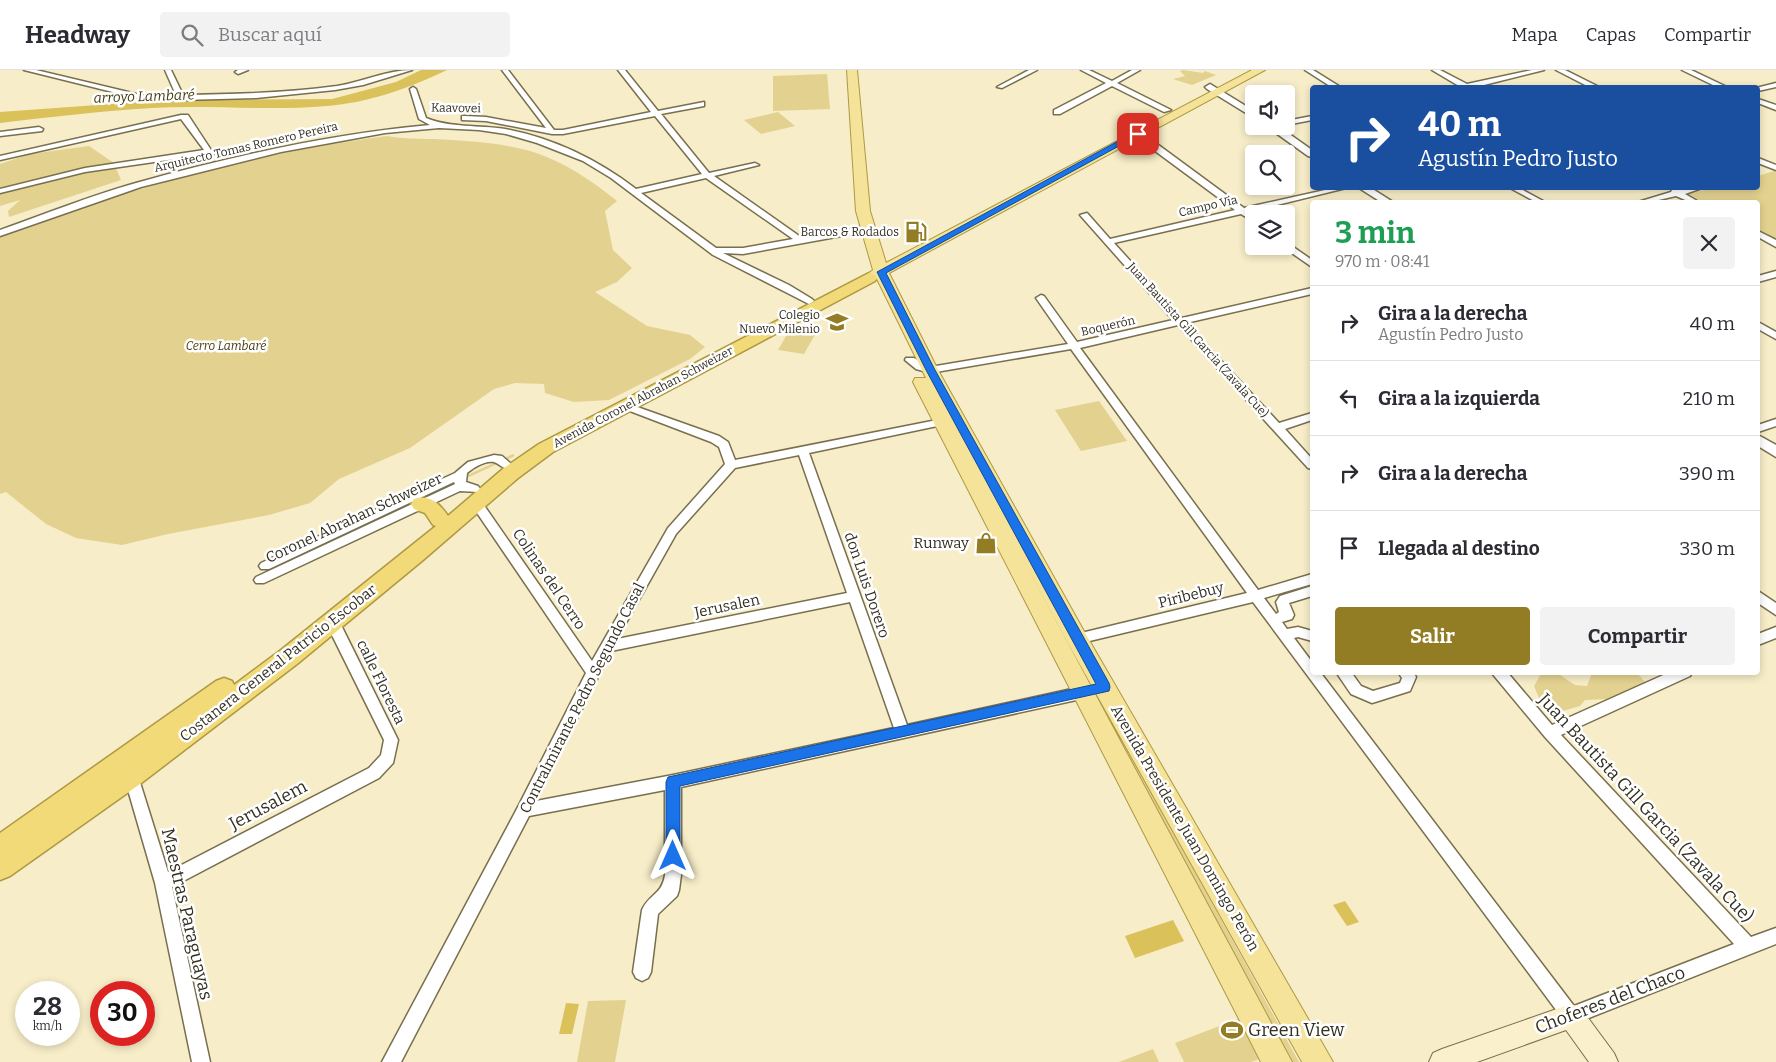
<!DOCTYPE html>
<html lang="es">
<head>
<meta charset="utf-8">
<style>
  :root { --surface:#fff; --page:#f2f2f3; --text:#2b2b33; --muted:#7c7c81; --line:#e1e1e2; --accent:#927d24 }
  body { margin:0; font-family:Bitter,serif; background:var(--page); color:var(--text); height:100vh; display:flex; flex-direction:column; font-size:19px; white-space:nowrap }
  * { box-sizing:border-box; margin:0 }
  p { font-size:16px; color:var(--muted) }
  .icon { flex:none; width:28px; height:28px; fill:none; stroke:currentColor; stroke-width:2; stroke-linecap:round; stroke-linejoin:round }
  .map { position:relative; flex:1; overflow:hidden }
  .details { position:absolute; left:1310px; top:130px; width:450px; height:475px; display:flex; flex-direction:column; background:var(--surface); border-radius:5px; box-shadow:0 2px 8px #0003 }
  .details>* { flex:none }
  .hud { position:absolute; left:1310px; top:15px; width:450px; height:105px; border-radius:5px; box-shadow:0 2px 8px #0003; background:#1a4fa0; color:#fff; overflow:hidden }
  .tools { position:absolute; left:1245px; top:15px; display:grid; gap:10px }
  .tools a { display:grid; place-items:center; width:50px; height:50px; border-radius:5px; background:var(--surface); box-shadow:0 2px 8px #0003; font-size:25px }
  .speed { position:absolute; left:15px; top:911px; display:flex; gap:10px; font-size:25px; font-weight:700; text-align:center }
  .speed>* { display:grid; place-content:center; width:65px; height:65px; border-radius:50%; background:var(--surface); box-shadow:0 2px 8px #0003; line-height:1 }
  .speed small { font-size:12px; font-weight:400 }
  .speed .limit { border:8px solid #d22; background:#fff; color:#111 }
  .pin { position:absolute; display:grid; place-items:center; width:42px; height:42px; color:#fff; margin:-21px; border-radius:10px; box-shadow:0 2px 8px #0006 }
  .me { position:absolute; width:55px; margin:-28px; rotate:0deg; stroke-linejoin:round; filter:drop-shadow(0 0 4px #0008) }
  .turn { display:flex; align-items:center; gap:18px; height:105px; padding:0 25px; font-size:22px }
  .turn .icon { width:65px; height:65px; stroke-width:2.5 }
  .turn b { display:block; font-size:35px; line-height:42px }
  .round { display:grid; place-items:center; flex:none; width:52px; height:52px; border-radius:5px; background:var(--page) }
  .overview { display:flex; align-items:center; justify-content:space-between; height:85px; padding:0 25px }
  h1 { font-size:30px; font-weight:700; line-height:38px; color:#1e9e55 }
  .primary-button { display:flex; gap:10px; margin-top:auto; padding:10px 25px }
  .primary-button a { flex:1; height:58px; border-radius:5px; background:var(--accent); color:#fff; font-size:20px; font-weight:700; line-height:58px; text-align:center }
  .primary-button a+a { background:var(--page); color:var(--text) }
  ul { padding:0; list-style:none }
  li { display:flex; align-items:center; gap:15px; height:75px; padding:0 25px; border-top:1px solid var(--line) }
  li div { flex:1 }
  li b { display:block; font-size:19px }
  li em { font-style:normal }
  header { display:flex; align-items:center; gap:30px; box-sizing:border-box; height:70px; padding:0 25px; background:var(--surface); border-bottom:1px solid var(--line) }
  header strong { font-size:24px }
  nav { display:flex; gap:28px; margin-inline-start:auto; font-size:18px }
  .search { width:350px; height:45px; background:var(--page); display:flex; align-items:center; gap:12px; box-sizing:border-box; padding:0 18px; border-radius:5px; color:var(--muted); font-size:19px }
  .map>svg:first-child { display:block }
  .green { fill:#e3d28f }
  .water { fill:#dbc15a }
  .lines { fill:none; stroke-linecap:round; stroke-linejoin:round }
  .minor-casing { stroke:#786f4e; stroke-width:3 }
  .tertiary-casing { stroke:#786f4e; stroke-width:3 }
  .secondary-casing { stroke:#786f4e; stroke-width:2 }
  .primary-casing { stroke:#ad9943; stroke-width:2 }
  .trunk-casing { stroke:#ad9943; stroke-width:3 }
  .minor { fill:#fff; fill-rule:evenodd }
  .tertiary { fill:#fff; fill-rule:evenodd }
  .secondary { fill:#faf1cc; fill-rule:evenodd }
  .primary { fill:#f5e39a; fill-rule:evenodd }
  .trunk { fill:#f2da78; fill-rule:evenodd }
  .route { fill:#1a73e8; stroke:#114b97 }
  .labels { text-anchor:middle; stroke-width:5; stroke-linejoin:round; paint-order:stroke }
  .far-street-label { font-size:12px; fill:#333021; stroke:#fff }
  .far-poi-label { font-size:12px; fill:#333021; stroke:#fff; text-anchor:end }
  .far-park-label { font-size:12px; font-style:italic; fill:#453a0e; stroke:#fff }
  .far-water-label { font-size:14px; font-style:italic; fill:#453b0f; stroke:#fff }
  .street-label { font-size:15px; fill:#333021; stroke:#fff }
  .poi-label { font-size:15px; fill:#333021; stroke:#fff; text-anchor:end }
  .near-street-label { font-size:18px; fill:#333021; stroke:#fff }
  .near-poi-label { font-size:18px; fill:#333021; stroke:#fff; text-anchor:start }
</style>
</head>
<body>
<header>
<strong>Headway</strong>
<div class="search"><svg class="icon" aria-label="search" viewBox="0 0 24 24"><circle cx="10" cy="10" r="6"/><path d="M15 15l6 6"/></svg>Buscar aquí</div>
<nav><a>Mapa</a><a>Capas</a><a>Compartir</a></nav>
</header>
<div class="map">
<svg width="1776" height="992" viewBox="0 0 1776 992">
  <rect width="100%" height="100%" fill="#f7edc8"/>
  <!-- green -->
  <path class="green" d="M1183 0 1203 3 1205 1 1216 5 1192 15 1173 9 1185 6 1180 1Z
    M827 4 830 39 773 41V6Z
    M778 42 795 56 761 64 744 50Z
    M387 66C408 70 430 68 452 70 483 72 520 75 549 88 573 98 596 114 617 131L605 141 613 180 632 198 617 212 595 222 647 256 690 265 705 277 690 289 609 330 574 332 545 323 544 314 515 313 494 319 410 378 339 409 310 433 269 445 168 464 122 475 76 468 46 454 6 422 0 424V167C48 146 98 131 148 117 226 95 306 76 387 66Z
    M89 76 114 93 121 110 9 147 8 141 20 130 0 136V94L30 84Z
    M1774 101 1776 102V169L1758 160V132H1704L1687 124 1713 118H1758V106Z
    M790 259 816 263 804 284 778 280Z
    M1099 331 1127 371 1081 381 1055 340Z
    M513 384 515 386 288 490 289 487Z
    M1542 602 1557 603 1575 615 1587 616 1592 603H1637L1645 612 1643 619 1609 629 1585 630 1580 636 1552 644 1542 635 1534 616Z
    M1097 627 1100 628 1299 992H1293L1096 629Z
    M626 930 615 992H577L588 931Z
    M1246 946 1268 986 1251 992H1184L1175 973Z
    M1153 979 1159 992H1119Z"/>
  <!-- water -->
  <path class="water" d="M421 0H447C410 18 367 33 327 36 268 41 210 35 152 38 101 41 50 47 0 53V42L167 30 332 29 396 12Z
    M1345 831 1359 852 1347 856 1333 835Z
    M1173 850 1184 871 1135 888 1125 866Z
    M566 933 579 934 572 964H559Z"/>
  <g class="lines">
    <!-- minor casing -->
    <g class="minor-casing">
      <path id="minor" d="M24 0H36L145 26 176 25 165 0H171L183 25C235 24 286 23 337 16 362 12 387 0 412 0L363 15 335 20 256 28 181 30H145Z
        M238 0H248L238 4 235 2Z
        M502 0H508L554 60H563L651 42 618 0H625L658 41 704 32V36L661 44 709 103 755 93 759 95 714 106 802 168 869 155 873 158 869 161 743 184 723 183 789 215 812 229 814 231 809 234 713 185 611 108 583 91 537 73 506 64 479 60 439 58 385 63 281 82 141 117 0 166V160C45 144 90 126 136 113 232 86 331 64 430 55L419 49 410 19 413 17 416 19 426 48C451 58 479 55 505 59 553 68 598 90 636 119L702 104 655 46 563 64H552L486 51 462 50V46H465L486 47 546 58ZM706 108 793 169 743 178H716L641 123Z
        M1029 0H1037L1002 18 997 17Z
        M1081 0H1089L1112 11 1132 0H1140L1117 13 1171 40 1164 42 1112 16 1060 44H1054V40L1106 13Z
        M1305 0H1313L1342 18H1333Z
        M1432 0H1440L1467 14 1532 0H1544L1472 18H1455L1459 16Z
        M1556 0H1565L1601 18H1591Z
        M1682 0H1691L1729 18H1719Z
        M1776 13V17L1758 21V18H1756Z
        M1758 29 1776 35V40L1758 33Z
        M181 45H188L211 80 253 78 257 80 253 82 209 84 85 102 0 123V119L85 98 204 80 181 49 0 90V86Z
        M1312 46V50L1286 55V51Z
        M39 57 43 59 42 61 0 66V62Z
        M1128 57H1134L1244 138 1334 118H1346L1249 142 1254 146V152L1241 144 1114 173 1182 248 1312 218V224L1186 253 1279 353 1312 343V350L1285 359 1312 389V399L1308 398 1178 255 1080 278 1258 520 1312 504V514L1264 528 1276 544 1279 542 1276 532 1280 526 1312 516V526L1289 533 1294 545 1292 549 1282 552 1287 559 1298 557 1312 561V571L1298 567 1294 568 1312 592V602H1320L1574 936 1734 874 1545 667 1491 602H1507L1552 655 1670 602H1692L1690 606 1561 665 1751 867 1776 858V874L1571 955 1565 952 1253 532 1077 574 1072 573 1070 569 1072 565 1077 564 1247 523 1071 279 930 303 916 299 905 290 906 288H914L930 297 1068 274 1036 228 1041 225 1044 226 1077 272 1173 250 1080 145 1087 143 1110 169 1235 140 1128 61Z
        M1758 88 1776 95V100L1758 93Z
        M1510 118H1519L1545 132H1536Z
        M1690 118H1702L1685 124 1699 132H1690L1676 126 1650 132H1638L1671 122 1672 120Z
        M1758 161 1776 170V177L1758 167Z
        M1286 172 1312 190V197L1283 177 1286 176Z
        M1776 201V207L1758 212V206Z
        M1758 252 1776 262V269L1758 259Z
        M626 333 719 366 728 372 735 390 942 349 946 350 947 352 946 354 942 355 809 383 907 655 1090 615 1095 617 1097 621 1095 625 1090 627 681 717V805L679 820 677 826 658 844 651 902 648 908 642 911 636 908 633 902 642 840C649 824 662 825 665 805V720L529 746 401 992H382L519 735 586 603 471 434 477 430 481 431 592 591 668 458 725 394 719 377 711 372 622 338 621 336 622 334ZM799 385 847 523 617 569 676 464 735 398ZM850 532 894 658 673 705 536 731 611 581Z
        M1776 349V356L1758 362V355Z
        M494 385 502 386 511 394 505 398C501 397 498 393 494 392 485 390 473 398 467 403L466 412 478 416 480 419 478 422 460 421 264 513H256L254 510 256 507 455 414 454 412 269 499H261L259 496 261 493 455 403 468 392Z
        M1758 521 1776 533V545L1758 533Z
        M333 548 338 549 398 670 393 693 379 708 172 817 210 992H192L155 813 124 706 126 701 131 699 136 701 138 706 168 802 369 698 381 685 384 670 326 553 328 549Z
        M1776 557V568L1758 575V564Z
        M1336 602H1351L1361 616 1373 621 1400 613 1402 608 1398 602H1413L1416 607 1410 621 1372 633 1351 624Z"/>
    </g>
    <!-- tertiary casing -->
    <g class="tertiary-casing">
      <path id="tertiary" d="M1210 14 1254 41V48L1207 19 1205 17Z
        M1266 56H1278L1312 80V87L1308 86Z
        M1359 118H1371L1393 132H1381Z
        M1758 365 1776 375V387L1758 376Z"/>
    </g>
    <!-- secondary casing -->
    <g class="secondary-casing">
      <path id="secondary" d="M1571 934 1580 937 1614 983 1618 992H1589L1566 960 1477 992H1429L1433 983 1442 979Z"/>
    </g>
    <!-- primary casing -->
    <g class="primary-casing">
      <path id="primary" d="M847 0H857L870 141 886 193 1252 0H1265L889 203 938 300 1085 563 1333 992H1302L1069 575 988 424 1292 992H1261L913 312 915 308H926L877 209 871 211 866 210 864 207 873 200 856 141Z"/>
    </g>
    <!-- trunk casing -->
    <g class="trunk-casing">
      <path id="trunk" d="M869 203 875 205 877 208 875 211 553 382 518 408 423 490 297 594 140 714 10 806 0 810V763L216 611 224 608 232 611 234 615 281 580 436 456 433 455 425 443 414 439 411 434 414 429C430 424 440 434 448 446L504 398 539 374Z"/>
    </g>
    <!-- minor -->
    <use href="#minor" class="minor"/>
    <!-- tertiary -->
    <use href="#tertiary" class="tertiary"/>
    <!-- secondary -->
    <use href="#secondary" class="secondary"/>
    <!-- primary -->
    <use href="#primary" class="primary"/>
    <!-- trunk -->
    <use href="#trunk" class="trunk"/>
  </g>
  <!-- route -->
  <path class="route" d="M1135 62 1141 64 886 203 935 300 1109 613 1110 617 1109 621 680 716V786L678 791 673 793 668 791 666 786V712L668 707 1096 614 926 300 877 202Z"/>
  <!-- icons -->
  <defs>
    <g id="fuel-bare" transform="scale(1.725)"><path d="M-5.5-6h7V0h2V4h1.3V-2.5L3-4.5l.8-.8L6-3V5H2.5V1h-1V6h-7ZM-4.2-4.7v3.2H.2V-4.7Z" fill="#927d24" stroke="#fff" stroke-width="2.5" paint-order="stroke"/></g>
    <g id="school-bare" transform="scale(1.725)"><path d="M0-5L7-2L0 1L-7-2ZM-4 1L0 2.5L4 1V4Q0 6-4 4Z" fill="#927d24" stroke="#fff" stroke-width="2.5" paint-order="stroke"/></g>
    <g id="shop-bare" transform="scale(1.725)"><path d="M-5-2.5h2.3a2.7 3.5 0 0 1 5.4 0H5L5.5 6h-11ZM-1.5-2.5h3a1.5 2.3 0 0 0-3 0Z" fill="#927d24" stroke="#fff" stroke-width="2.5" paint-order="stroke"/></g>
    <g id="stadium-bare" transform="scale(1.725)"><path d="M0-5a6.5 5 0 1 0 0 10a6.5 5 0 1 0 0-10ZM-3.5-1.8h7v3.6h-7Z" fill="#927d24" stroke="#fff" stroke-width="2.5" paint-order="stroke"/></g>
  </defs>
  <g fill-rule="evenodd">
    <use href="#fuel-bare" x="916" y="162"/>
    <use href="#school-bare" x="837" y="252"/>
    <use href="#shop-bare" x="986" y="473"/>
    <use href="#stadium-bare" x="1232" y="960"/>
  </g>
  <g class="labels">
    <!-- far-street labels -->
    <g class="far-street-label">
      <text transform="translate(456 38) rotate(1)" y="4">Kaavovei</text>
      <text transform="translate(246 77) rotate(-13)" y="4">Arquitecto Tomas Romero Pereira</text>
      <text transform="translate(1208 136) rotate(-13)" y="4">Campo Vía</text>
      <text transform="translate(1108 256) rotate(-13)" y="4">Boquerón</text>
      <text transform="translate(1198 270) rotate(48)" y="4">Juan Bautista Gill Garcia (Zavala Cue)</text>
      <text transform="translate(643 327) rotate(-28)" y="4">Avenida Coronel Abrahan Schweizer</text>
    </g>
    <!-- far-poi labels -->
    <g class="far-poi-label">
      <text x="899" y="166">Barcos &amp; Rodados</text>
      <text x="820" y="249">Colegio<tspan x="820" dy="14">Nuevo Milenio</tspan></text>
    </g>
    <!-- far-park labels -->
    <g class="far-park-label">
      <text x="226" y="280">Cerro Lambaré</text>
    </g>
    <!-- far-water labels -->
    <g class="far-water-label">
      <text transform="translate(144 26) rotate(-2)" y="5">arroyo Lambaré</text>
    </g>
    <!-- street labels -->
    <g class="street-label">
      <text transform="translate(354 448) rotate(-25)" y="5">Coronel Abrahan Schweizer</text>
      <text transform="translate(549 509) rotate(56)" y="5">Colinas del Cerro</text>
      <text transform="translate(867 515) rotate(71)" y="5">don Luis Dorero</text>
      <text transform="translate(1191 525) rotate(-14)" y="5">Piribebuy</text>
      <text transform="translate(727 536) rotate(-12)" y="5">Jerusalen</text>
      <text transform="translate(278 593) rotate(-38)" y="5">Costanera General Patricio Escobar</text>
      <text transform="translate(381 612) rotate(64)" y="5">calle Floresta</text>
      <text transform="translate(582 628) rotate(-63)" y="5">Contralmirante Pedro Segundo Casal</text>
      <text transform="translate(1185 758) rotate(60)" y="5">Avenida Presidente Juan Domingo Perón</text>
    </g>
    <!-- poi labels -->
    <g class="poi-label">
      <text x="969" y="478">Runway</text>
    </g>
    <!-- near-street labels -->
    <g class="near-street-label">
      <text transform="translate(268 735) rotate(-28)" y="6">Jerusalem</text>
      <text transform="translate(1646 738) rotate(47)" y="6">Juan Bautista Gill Garcia (Zavala Cue)</text>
      <text transform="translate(187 844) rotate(77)" y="6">Maestras Paraguayas</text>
      <text transform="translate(1610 930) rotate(-21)" y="6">Choferes del Chaco</text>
    </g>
    <!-- near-poi labels -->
    <g class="near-poi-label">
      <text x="1248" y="966">Green View</text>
    </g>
  </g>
</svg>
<div class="tools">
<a><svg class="icon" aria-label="sound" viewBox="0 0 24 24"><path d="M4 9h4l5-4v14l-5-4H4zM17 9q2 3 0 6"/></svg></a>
<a><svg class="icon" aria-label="search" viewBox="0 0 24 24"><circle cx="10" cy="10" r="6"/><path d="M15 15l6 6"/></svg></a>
<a><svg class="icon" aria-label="layers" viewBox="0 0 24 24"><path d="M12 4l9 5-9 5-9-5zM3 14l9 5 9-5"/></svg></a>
</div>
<div class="speed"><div>28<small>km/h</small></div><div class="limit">30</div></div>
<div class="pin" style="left:1138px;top:64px;background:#d93025"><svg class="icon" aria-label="arrive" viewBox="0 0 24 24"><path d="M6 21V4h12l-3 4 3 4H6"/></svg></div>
<svg class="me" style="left:673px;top:786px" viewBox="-20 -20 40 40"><path d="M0-17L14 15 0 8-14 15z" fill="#1a73e8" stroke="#fff" stroke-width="4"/></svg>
<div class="hud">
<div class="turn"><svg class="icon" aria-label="right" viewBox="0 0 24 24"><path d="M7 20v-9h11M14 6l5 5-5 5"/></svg><div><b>40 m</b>Agustín Pedro Justo</div></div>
</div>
<section class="details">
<div class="overview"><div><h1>3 min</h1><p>970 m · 08:41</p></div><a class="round"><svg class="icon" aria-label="close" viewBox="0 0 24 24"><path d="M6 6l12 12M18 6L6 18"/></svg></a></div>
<ul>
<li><svg class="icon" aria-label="right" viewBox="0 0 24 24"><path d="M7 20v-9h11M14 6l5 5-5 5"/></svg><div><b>Gira a la derecha</b><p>Agustín Pedro Justo</p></div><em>40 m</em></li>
<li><svg class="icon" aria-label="left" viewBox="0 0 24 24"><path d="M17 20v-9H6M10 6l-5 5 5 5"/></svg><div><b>Gira a la izquierda</b></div><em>210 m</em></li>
<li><svg class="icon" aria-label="right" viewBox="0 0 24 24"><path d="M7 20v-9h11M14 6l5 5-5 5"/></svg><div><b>Gira a la derecha</b></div><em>390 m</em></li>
<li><svg class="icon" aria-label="arrive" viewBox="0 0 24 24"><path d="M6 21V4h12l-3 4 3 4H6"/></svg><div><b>Llegada al destino</b></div><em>330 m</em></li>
</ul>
<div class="primary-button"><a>Salir</a><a>Compartir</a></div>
</section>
</div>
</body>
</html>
